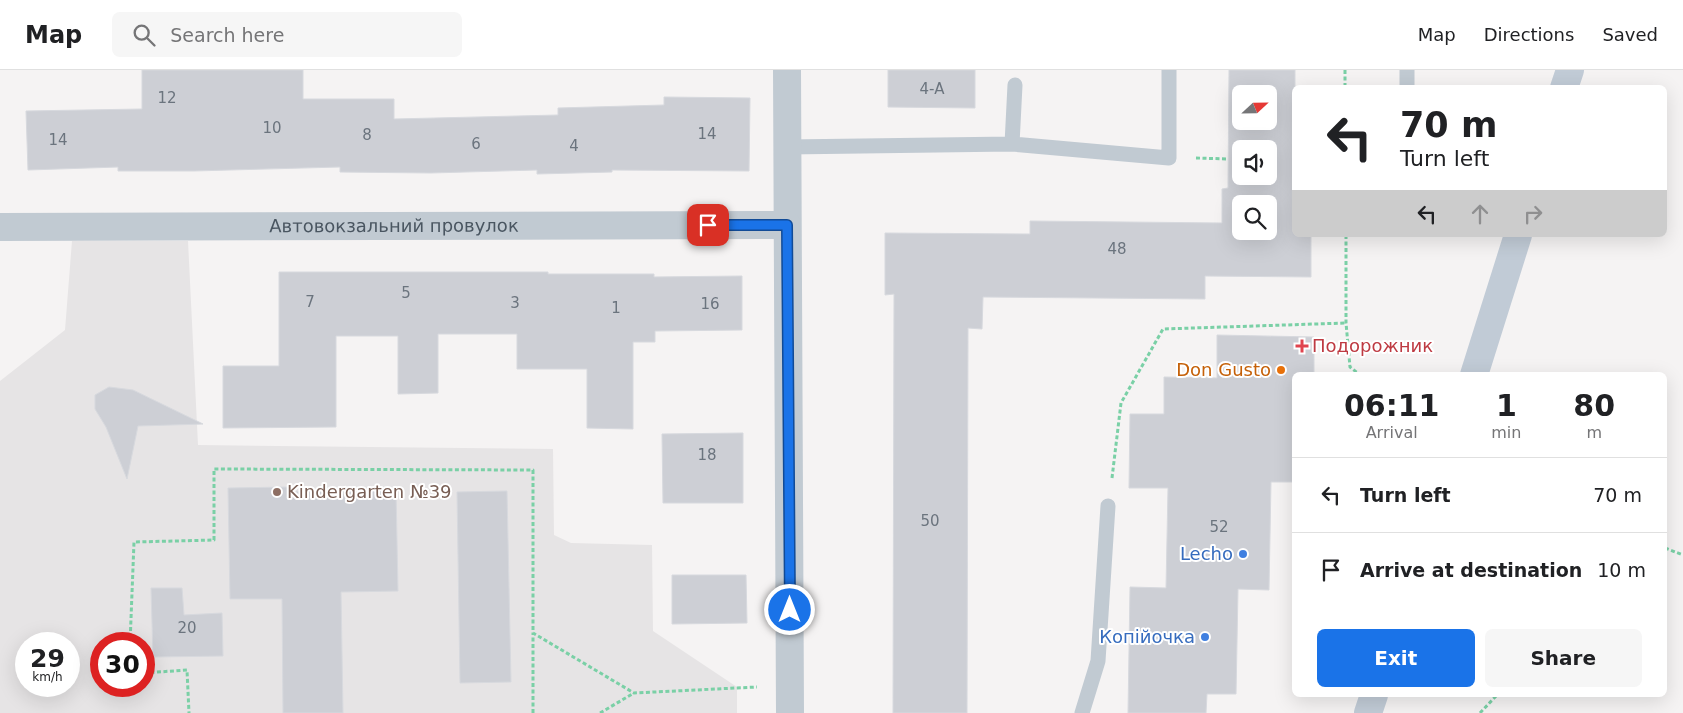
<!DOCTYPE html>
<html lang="en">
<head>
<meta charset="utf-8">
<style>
  :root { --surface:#fff; --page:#f6f6f6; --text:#202124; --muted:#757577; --line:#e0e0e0; --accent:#1a73e8 }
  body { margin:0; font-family:"DejaVu Sans",sans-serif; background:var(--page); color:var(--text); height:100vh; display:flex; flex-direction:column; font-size:19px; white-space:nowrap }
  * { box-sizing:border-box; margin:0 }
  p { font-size:16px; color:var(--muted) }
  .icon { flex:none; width:28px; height:28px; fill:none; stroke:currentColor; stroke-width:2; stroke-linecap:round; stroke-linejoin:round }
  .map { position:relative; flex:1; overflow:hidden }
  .sheet { position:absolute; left:1292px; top:302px; width:375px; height:325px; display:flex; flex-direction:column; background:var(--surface); border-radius:8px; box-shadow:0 5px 20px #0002 }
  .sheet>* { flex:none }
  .hud { position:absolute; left:1292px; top:15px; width:375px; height:152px; border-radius:8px; box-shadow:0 5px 20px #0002; background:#fff; color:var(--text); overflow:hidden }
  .needle { width:32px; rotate:68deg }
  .buttons { position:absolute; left:1232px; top:15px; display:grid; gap:10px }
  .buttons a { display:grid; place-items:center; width:45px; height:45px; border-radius:8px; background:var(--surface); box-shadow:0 5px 20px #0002; font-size:25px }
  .speed { position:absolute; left:15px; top:562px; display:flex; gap:10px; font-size:25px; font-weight:700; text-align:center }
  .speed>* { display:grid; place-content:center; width:65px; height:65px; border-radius:50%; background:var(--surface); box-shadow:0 5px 20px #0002; line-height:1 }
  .speed small { font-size:12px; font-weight:400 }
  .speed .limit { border:8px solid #d22; background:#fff; color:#111 }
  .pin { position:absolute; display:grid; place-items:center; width:42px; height:42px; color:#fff; margin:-21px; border-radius:10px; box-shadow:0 2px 8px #0006 }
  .me { position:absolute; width:55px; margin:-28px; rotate:0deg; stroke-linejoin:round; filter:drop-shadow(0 0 4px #0008) }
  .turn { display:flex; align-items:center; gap:18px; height:105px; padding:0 25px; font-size:22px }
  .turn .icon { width:65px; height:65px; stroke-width:2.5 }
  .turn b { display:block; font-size:35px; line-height:42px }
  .lanes { display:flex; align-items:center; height:48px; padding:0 25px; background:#0003; justify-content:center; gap:25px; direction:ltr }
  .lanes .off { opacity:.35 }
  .eta { display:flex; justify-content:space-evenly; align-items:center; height:85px; text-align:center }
  .eta b { font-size:30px; font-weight:600; line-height:35px }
  .primary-button { display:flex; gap:10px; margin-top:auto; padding:10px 25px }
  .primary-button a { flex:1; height:58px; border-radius:8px; background:var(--accent); color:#fff; font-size:20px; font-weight:600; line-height:58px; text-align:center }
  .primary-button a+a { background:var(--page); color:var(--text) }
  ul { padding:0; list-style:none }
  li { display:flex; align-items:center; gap:15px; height:75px; padding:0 25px; border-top:1px solid var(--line) }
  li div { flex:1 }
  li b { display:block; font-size:19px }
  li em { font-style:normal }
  header { display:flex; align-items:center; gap:30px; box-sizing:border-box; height:70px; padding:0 25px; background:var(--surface); border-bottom:1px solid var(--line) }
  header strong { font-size:24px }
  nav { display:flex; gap:28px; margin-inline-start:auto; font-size:18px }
  .search { width:350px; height:45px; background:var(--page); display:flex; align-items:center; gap:12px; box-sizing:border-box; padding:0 18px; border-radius:8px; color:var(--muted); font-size:19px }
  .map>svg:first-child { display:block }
  .education { fill:#e6e4e5; fill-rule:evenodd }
  .building { fill:#cdcfd5; stroke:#d7d9de; fill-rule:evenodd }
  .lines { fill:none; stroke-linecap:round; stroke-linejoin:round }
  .path { stroke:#7ad0a6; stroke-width:3; stroke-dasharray:4 2.5; stroke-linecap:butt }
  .lane { stroke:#c1cad2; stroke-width:15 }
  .street { stroke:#c1cad2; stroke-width:28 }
  .secondary { stroke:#c1cbd6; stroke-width:28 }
  .route-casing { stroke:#114b97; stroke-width:12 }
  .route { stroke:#1a73e8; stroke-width:9 }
  .health-dot { fill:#e0444e; stroke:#fff; stroke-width:2 }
  .food-dot { fill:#e8710a; stroke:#fff; stroke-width:2 }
  .education-dot { fill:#8d6e63; stroke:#fff; stroke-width:2 }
  .shop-dot { fill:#3f7fe0; stroke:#fff; stroke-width:2 }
  .labels { text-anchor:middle; stroke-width:4; stroke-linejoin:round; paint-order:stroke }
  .number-label { font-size:15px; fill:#6b747e }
  .street-label { font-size:18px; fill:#4a5661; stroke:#fff }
  .health-label { font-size:18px; fill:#be3a42; stroke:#fff; text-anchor:start }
  .food-label { font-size:18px; fill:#c56008; stroke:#fff; text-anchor:end }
  .education-label { font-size:18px; fill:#785e54; stroke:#fff; text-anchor:start }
  .shop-label { font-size:18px; fill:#366cbe; stroke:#fff; text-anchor:end }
</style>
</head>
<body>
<header>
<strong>Map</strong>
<div class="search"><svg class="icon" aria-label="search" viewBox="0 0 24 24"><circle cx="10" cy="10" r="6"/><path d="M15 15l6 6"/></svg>Search here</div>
<nav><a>Map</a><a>Directions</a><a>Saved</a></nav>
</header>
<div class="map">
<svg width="1683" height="643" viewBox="0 0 1683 643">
  <rect width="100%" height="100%" fill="#f5f3f3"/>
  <!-- education -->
  <path class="education" d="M72 171H188L198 375 553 379 554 465 571 473 652 475 653 561 737 617V643H0V311L65 260ZM26 574H69V616H26ZM101 574H144V616H101Z"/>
  <!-- building -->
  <path class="building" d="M142 0H303V29H394V49L558 45V38L664 35V27L750 28 749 101 612 100V102L537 104V100L431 103 340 102V97L194 101H118V97L28 100 26 41 142 39Z
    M888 0H975V38L888 37Z
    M1229 0H1295V165H1311V207L1205 206V229L983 227 982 259 968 258 967 643H893L894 224 885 225V163L1030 164V151L1222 153V119L1228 118ZM1241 24H1269V51H1241ZM1241 79H1269V106H1241ZM1241 134H1269V161H1241Z
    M279 202H548V204H654V207L742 206V260L655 261V272H633V359L587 358V299H517V264H438V323L398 324V266H336V357L223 358V296H279Z
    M1217 265 1314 267V305H1295V412H1271L1269 520 1238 519 1236 624H1207L1206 643H1128L1130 517 1166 518 1168 418H1129L1130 344H1164V307L1217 308Z
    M109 317 133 320 203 354 138 356 127 409 106 357 95 339V325Z
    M743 363V433H663L662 364Z
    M288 417V422L396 420 398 521 341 522 343 643H283L282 529H230L228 418Z
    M507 421 511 612 460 613 457 422Z
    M672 505H746L747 553 672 554Z
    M151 518H182L184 545 222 543 223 586 153 587Z"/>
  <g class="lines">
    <!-- path -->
    <path class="path" d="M1345 0V18
      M1196 88 1228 89
      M1346 165V253L1350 297 1360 305
      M1112 408 1121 333 1163 259 1346 253
      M1665 478 1683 485
      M130 574 134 472 214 470V399L533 400V563L634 623 757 617
      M144 603 187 600 189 643
      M533 643V563
      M600 643 634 623
      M1480 643 1497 625"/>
    <!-- lane -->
    <path class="lane" d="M1407 18V0
      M1012 74 1015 15
      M787 77 1012 74 1169 88V0
      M1082 643 1098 591 1108 436"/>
    <!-- street -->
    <g class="street">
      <path d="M787 0 790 643"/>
      <path id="s1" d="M0 157 787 155"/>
    </g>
    <!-- secondary -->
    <path class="secondary" d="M1564 18 1570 0
      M1474 305 1518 165
      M1368 643 1374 625"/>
  </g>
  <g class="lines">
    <!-- route casing -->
    <g class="route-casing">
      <path id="route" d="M708 155H787L790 540"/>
    </g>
    <!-- route -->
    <use href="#route" class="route"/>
  </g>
  <!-- markers -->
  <path class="health-dot" d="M1299.5 268.5h5v5h5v5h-5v5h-5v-5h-5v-5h5z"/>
  <circle class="food-dot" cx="1281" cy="300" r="5"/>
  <circle class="education-dot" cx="277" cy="422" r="5"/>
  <g class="shop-dot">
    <circle cx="1243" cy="484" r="5"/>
    <circle cx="1205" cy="567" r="5"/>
  </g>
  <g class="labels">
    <!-- number labels -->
    <g class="number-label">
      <text x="932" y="24">4-А</text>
      <text x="167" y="33">12</text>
      <text x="272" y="63">10</text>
      <text x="707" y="69">14</text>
      <text x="367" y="70">8</text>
      <text x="58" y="75">14</text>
      <text x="476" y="79">6</text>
      <text x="574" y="81">4</text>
      <text x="1117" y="184">48</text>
      <text x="406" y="228">5</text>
      <text x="310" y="237">7</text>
      <text x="515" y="238">3</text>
      <text x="710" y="239">16</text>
      <text x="616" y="243">1</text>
      <text x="707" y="390">18</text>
      <text x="930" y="456">50</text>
      <text x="1219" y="462">52</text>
      <text x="187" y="563">20</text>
    </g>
    <!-- street labels -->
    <g class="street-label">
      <text dy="6" stroke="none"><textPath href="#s1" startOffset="394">Автовокзальний провулок</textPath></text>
    </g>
    <!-- health labels -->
    <g class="health-label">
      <text x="1312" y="282">Подорожник</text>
    </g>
    <!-- food labels -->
    <g class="food-label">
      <text x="1271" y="306">Don Gusto</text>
    </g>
    <!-- education labels -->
    <g class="education-label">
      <text x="287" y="428">Kindergarten №39</text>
    </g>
    <!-- shop labels -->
    <g class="shop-label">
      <text x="1233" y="490">Lecho</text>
      <text x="1195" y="573">Копійочка</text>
    </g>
  </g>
</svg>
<div class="buttons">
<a><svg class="needle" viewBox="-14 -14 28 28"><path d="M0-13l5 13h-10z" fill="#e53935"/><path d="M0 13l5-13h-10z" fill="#757577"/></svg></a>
<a><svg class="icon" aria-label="sound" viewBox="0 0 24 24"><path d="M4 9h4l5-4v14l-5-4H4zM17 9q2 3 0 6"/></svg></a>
<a><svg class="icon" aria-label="search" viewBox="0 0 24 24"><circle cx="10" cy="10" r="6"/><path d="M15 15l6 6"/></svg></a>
</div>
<div class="speed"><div>29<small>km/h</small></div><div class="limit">30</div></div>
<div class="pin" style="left:708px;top:155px;background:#d93025"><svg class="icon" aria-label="arrive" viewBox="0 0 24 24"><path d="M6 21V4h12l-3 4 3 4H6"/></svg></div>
<svg class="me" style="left:790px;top:540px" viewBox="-20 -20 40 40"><circle r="17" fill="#1a73e8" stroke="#fff" stroke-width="3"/><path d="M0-11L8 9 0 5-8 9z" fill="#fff"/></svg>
<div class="hud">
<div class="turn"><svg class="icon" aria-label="left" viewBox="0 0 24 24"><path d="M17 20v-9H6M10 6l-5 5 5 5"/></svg><div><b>70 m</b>Turn left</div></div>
<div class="lanes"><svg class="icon" aria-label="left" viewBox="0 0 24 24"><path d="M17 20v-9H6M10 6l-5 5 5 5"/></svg><svg class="icon off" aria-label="ahead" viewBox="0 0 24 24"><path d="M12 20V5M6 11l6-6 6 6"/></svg><svg class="icon off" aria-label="right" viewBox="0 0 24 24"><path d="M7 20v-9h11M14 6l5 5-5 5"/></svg></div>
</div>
<section class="sheet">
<div class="eta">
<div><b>06:11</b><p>Arrival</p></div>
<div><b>1</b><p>min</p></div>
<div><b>80</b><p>m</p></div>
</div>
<ul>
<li><svg class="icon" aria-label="left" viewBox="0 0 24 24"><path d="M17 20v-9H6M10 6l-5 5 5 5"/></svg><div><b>Turn left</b></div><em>70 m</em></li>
<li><svg class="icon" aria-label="arrive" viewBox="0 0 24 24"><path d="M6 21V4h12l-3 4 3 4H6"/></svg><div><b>Arrive at destination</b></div><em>10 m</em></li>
</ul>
<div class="primary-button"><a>Exit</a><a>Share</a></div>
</section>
</div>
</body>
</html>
